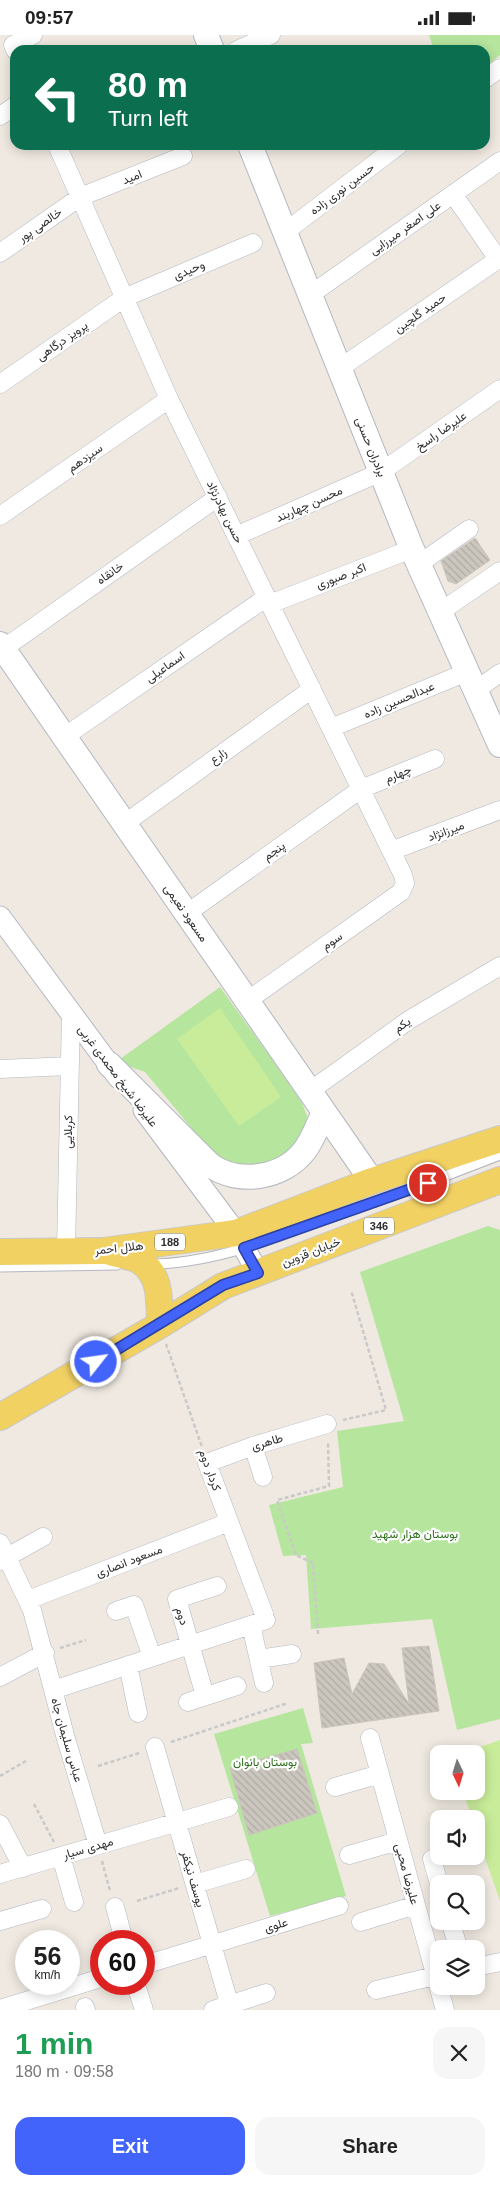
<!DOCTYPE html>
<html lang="en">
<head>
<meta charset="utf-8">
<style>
  :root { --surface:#fff; --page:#f6f6f6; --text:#222; --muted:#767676; --accent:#4264fb }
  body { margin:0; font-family:Arial,Vazirmatn,sans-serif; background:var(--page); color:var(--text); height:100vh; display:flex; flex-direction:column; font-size:19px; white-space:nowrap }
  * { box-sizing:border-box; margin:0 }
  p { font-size:16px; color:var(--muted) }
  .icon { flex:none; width:28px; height:28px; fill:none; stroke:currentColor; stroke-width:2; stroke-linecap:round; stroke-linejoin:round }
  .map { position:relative; height:1975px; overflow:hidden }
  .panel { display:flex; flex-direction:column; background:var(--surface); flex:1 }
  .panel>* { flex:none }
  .top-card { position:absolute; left:10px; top:10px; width:480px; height:105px; border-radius:15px; box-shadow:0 2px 12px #0003; background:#0b6e4f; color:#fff; overflow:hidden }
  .needle { width:32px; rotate:176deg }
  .fabs { position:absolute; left:430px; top:1710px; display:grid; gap:10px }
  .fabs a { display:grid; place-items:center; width:55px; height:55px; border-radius:10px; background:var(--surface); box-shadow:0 2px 12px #0003; font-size:25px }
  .speed { position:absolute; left:15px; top:1895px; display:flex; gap:10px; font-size:25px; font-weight:700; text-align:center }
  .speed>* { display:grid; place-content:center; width:65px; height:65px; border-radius:50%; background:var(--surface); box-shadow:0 2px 12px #0003; line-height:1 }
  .speed small { font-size:12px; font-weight:400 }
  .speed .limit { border:8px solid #d22; background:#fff; color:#111 }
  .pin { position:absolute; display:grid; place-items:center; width:42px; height:42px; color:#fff; margin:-21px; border:2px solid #fff; border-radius:50%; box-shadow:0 1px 5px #0007 }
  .me { position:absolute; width:55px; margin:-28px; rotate:60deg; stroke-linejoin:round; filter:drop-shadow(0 0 4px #0008) }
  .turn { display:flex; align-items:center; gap:18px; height:105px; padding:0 15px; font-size:22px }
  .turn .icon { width:65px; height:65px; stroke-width:2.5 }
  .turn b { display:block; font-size:35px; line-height:42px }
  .round { display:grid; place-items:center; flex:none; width:52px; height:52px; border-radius:15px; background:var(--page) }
  .overview { display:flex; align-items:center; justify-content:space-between; height:85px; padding:0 15px }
  h1 { font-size:30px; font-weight:700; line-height:38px; color:#1e9e55 }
  .primary-button { display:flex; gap:10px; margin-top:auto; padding:10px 15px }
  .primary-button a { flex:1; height:58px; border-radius:15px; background:var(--accent); color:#fff; font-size:20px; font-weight:700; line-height:58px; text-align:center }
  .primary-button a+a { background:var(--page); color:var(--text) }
  .status { display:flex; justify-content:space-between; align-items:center; height:35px; padding:0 25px; background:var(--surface); direction:ltr }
  .status svg { height:14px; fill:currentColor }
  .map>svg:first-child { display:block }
  .grass { fill:#b6e59e }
  .pitch { fill:#c9ec9a }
  .building { fill:url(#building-back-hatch); stroke:#cbc5ba }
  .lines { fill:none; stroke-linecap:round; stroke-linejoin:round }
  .service-casing { stroke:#b4b7c1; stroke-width:11 }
  .minor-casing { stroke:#b4b7c1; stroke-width:19 }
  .tertiary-casing { stroke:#b4b7c1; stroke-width:23 }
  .secondary-casing { stroke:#b4b7c1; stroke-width:26 }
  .primary-casing { stroke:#c9c9c9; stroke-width:28 }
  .path { stroke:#c9c9c9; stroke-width:2.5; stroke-dasharray:4 2.5; stroke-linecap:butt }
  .service { stroke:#fff; stroke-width:9 }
  .minor { stroke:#fff; stroke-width:18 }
  .tertiary { stroke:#fff; stroke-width:21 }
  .secondary { stroke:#fff; stroke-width:24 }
  .primary { stroke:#f2d163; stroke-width:26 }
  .route-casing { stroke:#2b41a3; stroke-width:12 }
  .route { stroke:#4264fb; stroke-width:9 }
  .labels { text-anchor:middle; stroke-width:4.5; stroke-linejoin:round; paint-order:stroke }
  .shield { fill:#fff; stroke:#6d6d6d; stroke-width:1 }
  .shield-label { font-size:11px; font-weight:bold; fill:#2e2e2e }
  .street-label { font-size:12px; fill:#2e2e2e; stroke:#fff }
  .park-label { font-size:12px; fill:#2c6e1b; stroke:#fff }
</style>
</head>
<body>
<div class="status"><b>09:57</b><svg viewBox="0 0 49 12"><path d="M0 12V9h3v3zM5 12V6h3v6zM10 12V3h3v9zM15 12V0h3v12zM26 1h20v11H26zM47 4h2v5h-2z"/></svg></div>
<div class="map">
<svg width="500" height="1975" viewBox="0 0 500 1975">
  <defs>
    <pattern id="building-back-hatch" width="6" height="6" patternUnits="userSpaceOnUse" patternTransform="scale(1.25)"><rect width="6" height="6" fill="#cbc7bf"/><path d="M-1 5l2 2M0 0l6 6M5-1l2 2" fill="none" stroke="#afaba4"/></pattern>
  </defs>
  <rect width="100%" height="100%" fill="#efe9e1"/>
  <!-- grass -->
  <path class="grass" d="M429 0H500V20L485 32V15H434Z
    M220 952 269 1020 302 1068 307 1081 309 1094 305 1104 265 1134 222 1130 145 1037 116 1027Z
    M488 1191 500 1195V1684L457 1695 432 1584 311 1594 306 1520 283 1521 269 1470 343 1452 337 1396 404 1386 360 1237Z
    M303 1673 313 1708 301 1709 346 1861 270 1881 214 1699Z"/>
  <!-- pitch -->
  <path class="pitch" d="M220 973 281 1062 239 1091 177 1004Z
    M500 1705V1866L476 1797V1784H472L463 1756H476V1719H460Z"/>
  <!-- building -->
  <path class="building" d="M475 503 490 525 456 549 448 546 441 526Z
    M429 1611 439 1676 322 1693 314 1628 344 1623 352 1659 369 1628 384 1629 409 1669 402 1613Z
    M297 1714 317 1778 249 1800 230 1733Z"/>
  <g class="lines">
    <!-- service casing -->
    <g class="service-casing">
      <path id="service" d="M150 1229C209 1229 268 1206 322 1186 382 1165 441 1143 500 1120
        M0 1232 117 1230"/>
    </g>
    <!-- minor casing -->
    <g class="minor-casing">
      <path id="minor" d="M15 15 13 10 33 0
        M237 15 271 0
        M485 44 500 33
        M0 81 15 71
        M57 110 169 364 403 840 405 848 401 857 247 966
        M453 159 498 224
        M285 197 399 110
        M0 218 80 162 183 121
        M310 260 500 126
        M340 333 500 223
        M0 349 124 263 253 208
        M0 481 169 364
        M236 501 381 437 500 354
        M419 529 469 494
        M270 569 409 515 411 512
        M440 577 500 536
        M3 614 218 462
        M476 655 500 638
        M331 693 467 637
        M64 702 267 562
        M124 789 312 654
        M391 816 500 775
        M186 879 361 754 435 724
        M0 1034 70 1031
        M310 1056 409 985 500 931
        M66 1216 71 977
        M253 1411 263 1442
        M0 1508 32 1575 66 1704 98 1810
        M0 1526 43 1502
        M28 1565 229 1487
        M116 1576 134 1570 152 1622
        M264 1579 207 1428 253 1411 327 1389
        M251 1590 264 1648
        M259 1624 292 1619
        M128 1630 138 1678
        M0 1642 45 1618
        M53 1655 266 1585
        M205 1661 177 1564 217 1551
        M188 1667 237 1651
        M370 1703 445 1975
        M155 1712 231 1975
        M335 1752 380 1739
        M0 1789 23 1833
        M349 1820 398 1806
        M61 1821 74 1867
        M432 1824 439 1849
        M0 1839 229 1772
        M195 1849 246 1834
        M115 1872 124 1906
        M0 1886 42 1874
        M450 1886 459 1914
        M361 1887 416 1870
        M144 1930 339 1871
        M476 1932 500 1927
        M136 1950 144 1975
        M376 1955 439 1940
        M85 1972 86 1975
        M0 1974 101 1943
        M213 1975 266 1958"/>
    </g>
    <!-- tertiary casing -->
    <g class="tertiary-casing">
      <path id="tertiary" d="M0 882 119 1043
        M144 1075 236 1198 258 1238"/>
    </g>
    <!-- secondary casing -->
    <g class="secondary-casing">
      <path id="secondary" d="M206 0 212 15
        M250 110 411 512 500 710
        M0 609 372 1146
        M109 1029 210 1130C238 1150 283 1144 305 1115 313 1104 318 1090 324 1077"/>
    </g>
    <!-- primary casing -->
    <g class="primary-casing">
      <path id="primary" d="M0 1217 103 1216 236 1198 372 1146 500 1104
        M110 1217C119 1220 132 1221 140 1226 162 1241 159 1267 160 1290
        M0 1382 160 1290 223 1251 500 1145"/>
    </g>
    <!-- path -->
    <path class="path" d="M166 1309 202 1412
      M343 1385 386 1375 351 1255
      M318 1599 313 1528 296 1520 277 1465 329 1451 328 1406
      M60 1613 86 1605
      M171 1707 288 1668
      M98 1731 139 1718
      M0 1741 26 1726
      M34 1769 54 1807
      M102 1826 110 1856
      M137 1866 179 1853"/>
    <!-- service -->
    <use href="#service" class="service"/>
    <!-- minor -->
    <use href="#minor" class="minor"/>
    <!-- tertiary -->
    <use href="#tertiary" class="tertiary"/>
    <!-- secondary -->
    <use href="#secondary" class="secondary"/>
    <!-- primary -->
    <use href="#primary" class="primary"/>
  </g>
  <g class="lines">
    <!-- route casing -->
    <g class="route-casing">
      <path id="route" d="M96 1327 223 1250 258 1238 244 1213 428 1148"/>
    </g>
    <!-- route -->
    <use href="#route" class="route"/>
  </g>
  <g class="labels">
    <!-- shield labels -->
    <g class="shield">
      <rect x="364" y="1182.5" width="30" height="17" rx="4"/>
      <rect x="155" y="1198.5" width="30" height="17" rx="4"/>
    </g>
    <g class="shield-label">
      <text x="379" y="1195">346</text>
      <text x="170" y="1211">188</text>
    </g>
    <!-- street labels -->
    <g class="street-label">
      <text transform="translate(132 142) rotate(-22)" y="4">امید</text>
      <text transform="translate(342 154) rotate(-37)" y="4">حسین نوری زاده</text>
      <text transform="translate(40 190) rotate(-35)" y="4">خالصی پور</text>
      <text transform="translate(405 193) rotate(-35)" y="4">علی اصغر میرزایی</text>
      <text transform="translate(189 235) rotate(-23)" y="4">وحیدی</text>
      <text transform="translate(420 278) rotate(-35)" y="4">حمید گلچین</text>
      <text transform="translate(62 306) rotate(-35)" y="4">پرویز درگاهی</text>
      <text transform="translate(441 396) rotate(-35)" y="4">علیرضا راسخ</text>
      <text transform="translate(371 412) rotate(68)" y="4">برادران حسنی</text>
      <text transform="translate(85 423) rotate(-35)" y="4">سیزدهم</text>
      <text transform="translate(309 469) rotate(-24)" y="4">محسن چهاربند</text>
      <text transform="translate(225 477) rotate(64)" y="4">حسن بهادرنژاد</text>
      <text transform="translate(110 538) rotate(-35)" y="4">خانقاه</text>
      <text transform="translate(341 541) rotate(-21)" y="4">اکبر صبوری</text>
      <text transform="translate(165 632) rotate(-35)" y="4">اسماعیلی</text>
      <text transform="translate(399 665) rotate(-23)" y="4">عبدالحسین زاده</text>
      <text transform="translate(218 721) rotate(-36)" y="4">زارع</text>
      <text transform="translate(398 739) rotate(-23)" y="4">چهارم</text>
      <text transform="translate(446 796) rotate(-20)" y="4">ميرزانژاد</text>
      <text transform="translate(274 816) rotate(-35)" y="4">پنجم</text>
      <text transform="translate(186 878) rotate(55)" y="4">مسعود نعیمی</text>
      <text transform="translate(332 906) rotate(-35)" y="4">سوم</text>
      <text transform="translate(402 990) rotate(-35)" y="4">یکم</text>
      <text transform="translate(118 1041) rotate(53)" y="4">علیرضا شیخ محمدی غربی</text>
      <text transform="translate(68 1097) rotate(-89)" y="4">کربلایی</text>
      <text transform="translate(119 1213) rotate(-6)" y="4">هلال احمر</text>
      <text transform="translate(311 1217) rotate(-21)" y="4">خیابان قزوین</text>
      <text transform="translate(267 1407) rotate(-17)" y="4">طاهری</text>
      <text transform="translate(210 1435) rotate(70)" y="4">کردار دوم</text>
      <text transform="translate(129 1526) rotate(-21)" y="4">مسعود انصاری</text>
      <text transform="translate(182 1581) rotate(73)" y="4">دوم</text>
      <text transform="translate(67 1705) rotate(74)" y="4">عباس سلیمان جاه</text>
      <text transform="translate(88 1813) rotate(-16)" y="4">مهدی سیار</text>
      <text transform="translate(407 1839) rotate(75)" y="4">علیرضا محبی</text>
      <text transform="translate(193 1844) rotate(74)" y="4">یوسف نیکفر</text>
      <text transform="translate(276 1890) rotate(-17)" y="4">علوی</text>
    </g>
    <!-- park labels -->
    <g class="park-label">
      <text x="415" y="1503">بوستان هزار شهید</text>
      <text x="265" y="1731">بوستان بانوان</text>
    </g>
  </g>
</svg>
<div class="fabs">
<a><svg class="needle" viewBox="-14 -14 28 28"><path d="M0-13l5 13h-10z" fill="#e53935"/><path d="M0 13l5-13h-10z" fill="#767676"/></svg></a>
<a><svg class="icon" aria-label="sound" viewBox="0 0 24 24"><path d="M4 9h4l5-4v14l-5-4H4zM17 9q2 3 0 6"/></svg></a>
<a><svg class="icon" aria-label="search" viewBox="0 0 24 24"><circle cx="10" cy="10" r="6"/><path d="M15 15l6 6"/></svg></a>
<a><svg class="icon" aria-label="layers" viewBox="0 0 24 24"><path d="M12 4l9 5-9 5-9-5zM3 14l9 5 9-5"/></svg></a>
</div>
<div class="speed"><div>56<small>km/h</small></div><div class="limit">60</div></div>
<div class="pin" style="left:428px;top:1148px;background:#d93025"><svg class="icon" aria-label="arrive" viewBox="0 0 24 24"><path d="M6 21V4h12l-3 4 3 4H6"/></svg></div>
<svg class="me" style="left:96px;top:1327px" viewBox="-20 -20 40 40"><circle r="17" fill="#4264fb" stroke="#fff" stroke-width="3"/><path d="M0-11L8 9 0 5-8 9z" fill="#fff"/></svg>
<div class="top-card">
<div class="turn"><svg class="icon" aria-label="left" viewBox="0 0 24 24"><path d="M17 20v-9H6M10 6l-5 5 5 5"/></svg><div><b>80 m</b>Turn left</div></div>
</div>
</div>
<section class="panel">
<div class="overview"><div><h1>1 min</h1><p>180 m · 09:58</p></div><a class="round"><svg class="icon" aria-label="close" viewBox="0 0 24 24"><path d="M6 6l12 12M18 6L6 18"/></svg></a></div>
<div class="primary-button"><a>Exit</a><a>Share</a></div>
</section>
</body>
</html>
